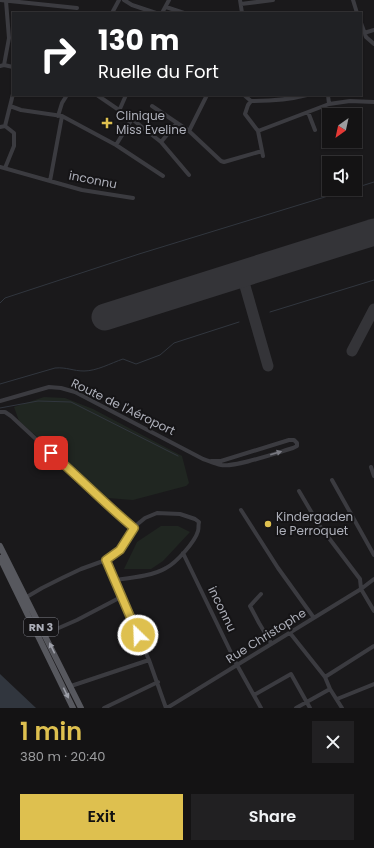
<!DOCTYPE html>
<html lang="en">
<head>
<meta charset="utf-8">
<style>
  :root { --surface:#141314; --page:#212022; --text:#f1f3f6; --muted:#9d9ea0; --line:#333234; --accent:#dec04f }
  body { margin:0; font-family:Poppins,sans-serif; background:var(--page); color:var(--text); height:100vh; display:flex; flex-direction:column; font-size:15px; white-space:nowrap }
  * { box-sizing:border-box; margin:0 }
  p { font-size:13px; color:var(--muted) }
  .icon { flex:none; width:22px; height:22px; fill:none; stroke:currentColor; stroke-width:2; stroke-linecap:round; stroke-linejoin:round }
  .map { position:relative; height:708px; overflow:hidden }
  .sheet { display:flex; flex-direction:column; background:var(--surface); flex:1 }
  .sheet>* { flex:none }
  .top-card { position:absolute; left:12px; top:12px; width:350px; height:84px; border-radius:0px; box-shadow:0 1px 3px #0004,0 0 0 1px var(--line); background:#202124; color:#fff; overflow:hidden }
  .needle { width:26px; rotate:213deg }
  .fabs { position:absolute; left:322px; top:108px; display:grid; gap:8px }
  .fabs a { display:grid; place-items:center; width:40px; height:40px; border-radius:0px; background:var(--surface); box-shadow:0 1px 3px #0004,0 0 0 1px var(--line); font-size:20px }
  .pin { position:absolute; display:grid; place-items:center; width:34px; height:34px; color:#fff; margin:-17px; border-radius:8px; box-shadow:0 2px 6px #0006 }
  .me { position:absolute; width:44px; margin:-22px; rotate:336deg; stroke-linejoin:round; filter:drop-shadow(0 0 3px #0008) }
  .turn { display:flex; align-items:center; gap:14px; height:84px; padding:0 20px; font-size:18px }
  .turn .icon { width:52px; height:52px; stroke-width:2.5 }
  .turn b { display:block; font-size:28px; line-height:34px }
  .round { display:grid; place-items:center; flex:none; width:42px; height:42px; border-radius:0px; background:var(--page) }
  .head { display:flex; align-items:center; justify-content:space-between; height:68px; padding:0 20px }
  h1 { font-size:24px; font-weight:600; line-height:30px; color:var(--accent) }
  .action { display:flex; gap:8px; margin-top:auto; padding:8px 20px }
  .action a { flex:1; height:46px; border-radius:0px; background:var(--accent); color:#111; font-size:16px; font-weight:600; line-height:46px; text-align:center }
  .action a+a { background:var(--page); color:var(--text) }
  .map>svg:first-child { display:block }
  .green { fill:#202621 }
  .water { fill:#31363e }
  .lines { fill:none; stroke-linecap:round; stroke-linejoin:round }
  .stream { stroke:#31363e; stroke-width:1 }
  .taxiway { stroke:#343438; stroke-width:11 }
  .runway { stroke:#343438; stroke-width:27 }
  .minor { stroke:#3b3b40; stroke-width:4 }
  .primary { stroke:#57585e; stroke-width:6 }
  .oneway { fill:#7a7b83 }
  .oneway2 { fill:#9c9ea7 }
  .route-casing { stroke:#907d33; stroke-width:10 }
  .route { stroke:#dec04f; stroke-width:7 }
  .poi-dot { fill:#dec04f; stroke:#151416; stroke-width:1.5 }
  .labels { text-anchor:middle; stroke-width:4; stroke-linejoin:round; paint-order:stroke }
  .shield { fill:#151416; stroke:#7f8088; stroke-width:1 }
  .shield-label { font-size:11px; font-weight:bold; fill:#adafb9 }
  .poi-label { font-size:12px; fill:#adafb9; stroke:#151416; text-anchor:start }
  .street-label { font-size:12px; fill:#adafb9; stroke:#151416 }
</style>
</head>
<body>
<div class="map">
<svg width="374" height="708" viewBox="0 0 374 708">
  <rect width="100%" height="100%" fill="#1a191b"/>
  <!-- green -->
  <path class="green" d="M44 397 65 398 93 409 182 456 189 483 186 486 133 500 108 498 19 421 14 407Z
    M161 526H178L190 532 163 561 151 569H124L137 542Z"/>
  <!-- water -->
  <path class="water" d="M0 674 36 708H0Z"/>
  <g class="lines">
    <!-- stream -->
    <path class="stream" d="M355 188 374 182
      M0 303 5 298 139 254 351 189
      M270 312 374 280
      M0 384 55 368C67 367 73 371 84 371 97 371 111 363 123 359L136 364 160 355 174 343 239 322
      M0 408 38 401 71 402 178 456"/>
    <!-- taxiway -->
    <path class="taxiway" d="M229 278 240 280 245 286 268 366
      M245 286 246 277 254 270
      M352 351 374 309"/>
    <!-- runway -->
    <path class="runway" d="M105 317 374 232"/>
    <!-- minor -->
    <path class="minor" d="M0 0 77 8
      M124 0 132 5 156 13
      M240 0 242 13
      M353 0 357 13
      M241 4 273 0
      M166 7 184 13
      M112 13 119 0
      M162 13 169 0
      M361 23 366 37 374 44
      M364 33 374 30
      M4 65 9 38 6 1
      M0 66 4 65 13 67
      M97 95 132 119 161 142 189 175
      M244 95 251 101C269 101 288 100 307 95
      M328 95 329 104
      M251 101 248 105 245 114 258 131 329 104 350 101 374 102
      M10 106 21 110 62 116 116 145 163 176
      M152 106 189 131 221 161 224 162 262 151
      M119 111 126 95
      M308 112 315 130
      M58 116 62 103 67 95
      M5 126 13 94
      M0 127 5 126 14 133V146L5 168
      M189 131 207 95
      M258 131 263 156
      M161 142 177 123
      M116 145 132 119
      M0 167 82 190 133 198
      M50 181 62 116
      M0 401 49 387 61 388 75 392 203 459C209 461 215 464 221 465 234 468 279 452 293 448L297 446V443L294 440H289L221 461H211
      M0 412H5L11 416 51 453 80 478 110 507 134 527
      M371 467 374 476
      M332 480 374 555
      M299 491 319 525 360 579 361 589 374 611
      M241 510 278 568 314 618
      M183 553 237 665 261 708
      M106 560 121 597 149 660 166 708
      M261 594 250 606 259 623 271 643
      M25 598 42 588 62 578 81 569 106 560 120 550 134 527 145 518 157 513 180 514 195 519 199 522C198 525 199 528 198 531 195 542 176 563 166 568 153 576 130 578 115 580
      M290 633 325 677 330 689 342 708
      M45 634 77 620 121 597
      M325 677 374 646
      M71 686 149 660
      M254 695 291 674 310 708
      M337 699 374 684
      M104 708 158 682
      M167 708 361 589 374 579
      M296 708 330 689"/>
    <!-- primary -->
    <path class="primary" d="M0 546 81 708
      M0 558 73 708"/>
  </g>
  <!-- one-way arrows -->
  <defs><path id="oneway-solid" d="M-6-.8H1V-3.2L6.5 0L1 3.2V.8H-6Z"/></defs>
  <use class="oneway" href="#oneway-solid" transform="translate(276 453) rotate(-16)"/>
  <g class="oneway2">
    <use href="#oneway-solid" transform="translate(52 648) rotate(-116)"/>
    <use href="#oneway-solid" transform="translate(66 693) rotate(64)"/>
  </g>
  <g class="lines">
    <!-- route casing -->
    <g class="route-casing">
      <path id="route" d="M51 453C79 477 105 504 134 528L120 550 106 560 138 635"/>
    </g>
    <!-- route -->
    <use href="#route" class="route"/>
  </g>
  <!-- markers -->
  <g class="poi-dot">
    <path d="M105 117h4v4h4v4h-4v4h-4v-4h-4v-4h4z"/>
    <circle cx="268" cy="524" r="4"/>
  </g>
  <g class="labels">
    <!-- shield labels -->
    <rect class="shield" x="24" y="618" width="34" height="18" rx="3"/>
    <g class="shield-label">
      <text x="41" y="631">RN 3</text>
    </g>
    <!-- poi labels -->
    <g class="poi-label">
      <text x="116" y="120">Clinique<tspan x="116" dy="14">Miss Eveline</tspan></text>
      <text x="276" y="521">Kindergaden<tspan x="276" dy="14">le Perroquet</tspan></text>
    </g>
    <!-- street labels -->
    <g class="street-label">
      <text transform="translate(93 180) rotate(11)" y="4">inconnu</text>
      <text transform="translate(123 407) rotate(26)" y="4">Route de l'Aéroport</text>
      <text transform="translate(222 609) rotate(64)" y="4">inconnu</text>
      <text transform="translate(266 636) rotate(-32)" y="4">Rue Christophe</text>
    </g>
  </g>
</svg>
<div class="fabs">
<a><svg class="needle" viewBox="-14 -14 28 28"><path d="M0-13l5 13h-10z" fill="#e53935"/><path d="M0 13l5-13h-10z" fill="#9d9ea0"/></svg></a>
<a><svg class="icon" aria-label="sound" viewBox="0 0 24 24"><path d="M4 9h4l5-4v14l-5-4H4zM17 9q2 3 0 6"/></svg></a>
</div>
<div class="pin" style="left:51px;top:453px;background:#d93025"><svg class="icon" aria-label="arrive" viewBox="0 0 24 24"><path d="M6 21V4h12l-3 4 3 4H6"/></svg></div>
<svg class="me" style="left:138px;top:635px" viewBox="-20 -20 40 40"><circle r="17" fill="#dec04f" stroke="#fff" stroke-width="3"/><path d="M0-11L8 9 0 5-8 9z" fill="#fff"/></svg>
<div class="top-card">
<div class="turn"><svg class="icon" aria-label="right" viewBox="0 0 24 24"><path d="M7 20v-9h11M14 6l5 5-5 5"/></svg><div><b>130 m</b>Ruelle du Fort</div></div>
</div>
</div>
<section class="sheet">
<div class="head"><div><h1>1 min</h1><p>380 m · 20:40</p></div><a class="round"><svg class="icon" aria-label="close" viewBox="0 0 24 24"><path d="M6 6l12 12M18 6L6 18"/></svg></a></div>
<div class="action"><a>Exit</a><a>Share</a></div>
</section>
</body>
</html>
